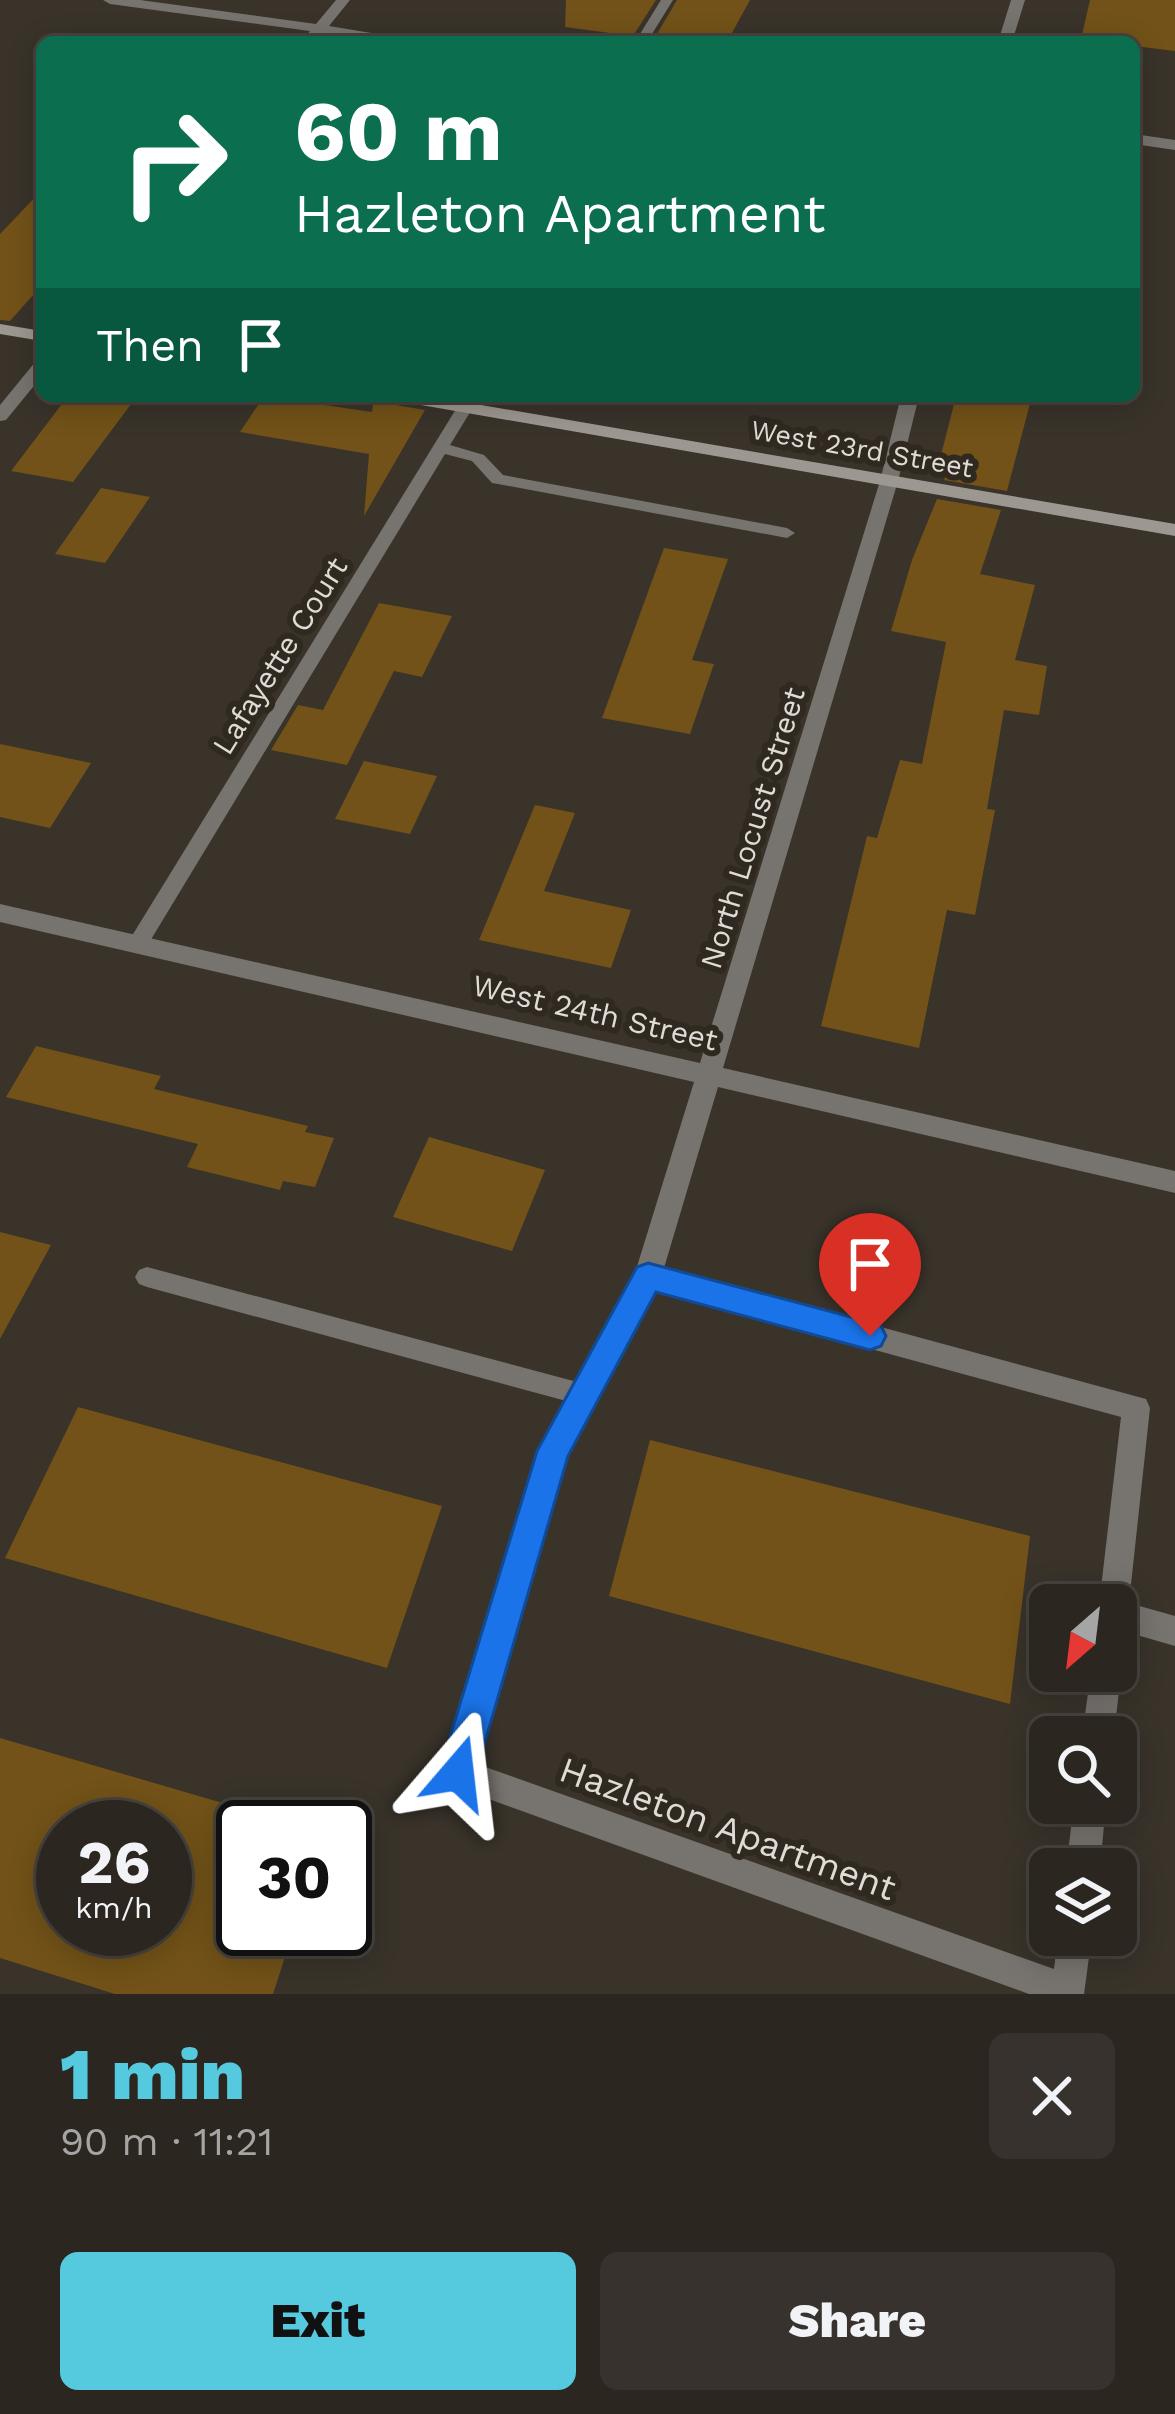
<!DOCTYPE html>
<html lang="en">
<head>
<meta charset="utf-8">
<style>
  :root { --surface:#2b2620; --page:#37322d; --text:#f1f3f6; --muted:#a6a5a5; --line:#47433e; --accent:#55cade }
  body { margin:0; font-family:"Work Sans",sans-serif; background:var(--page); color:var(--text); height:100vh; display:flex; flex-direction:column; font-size:45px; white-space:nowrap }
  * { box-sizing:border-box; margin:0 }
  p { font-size:39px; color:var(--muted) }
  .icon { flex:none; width:66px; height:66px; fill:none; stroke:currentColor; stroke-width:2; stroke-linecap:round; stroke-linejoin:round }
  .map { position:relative; height:1994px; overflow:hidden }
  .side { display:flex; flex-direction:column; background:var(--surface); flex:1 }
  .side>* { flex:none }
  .banner { position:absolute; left:36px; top:36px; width:1104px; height:366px; border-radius:18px; box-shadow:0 6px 30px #0003,0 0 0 3px var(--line); background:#0b6e4f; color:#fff; overflow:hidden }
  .needle { width:78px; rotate:208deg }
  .fabs { position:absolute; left:1029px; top:1584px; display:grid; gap:24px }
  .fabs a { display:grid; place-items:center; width:108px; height:108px; border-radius:18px; background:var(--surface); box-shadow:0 6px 30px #0003,0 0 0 3px var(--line); font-size:60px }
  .speed { position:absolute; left:36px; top:1800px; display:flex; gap:24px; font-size:60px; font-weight:700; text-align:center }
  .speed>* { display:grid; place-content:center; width:156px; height:156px; border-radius:50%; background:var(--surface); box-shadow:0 6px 30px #0003,0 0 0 3px var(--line); line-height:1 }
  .speed small { font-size:30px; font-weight:400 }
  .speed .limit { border:6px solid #111; border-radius:18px; background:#fff; color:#111 }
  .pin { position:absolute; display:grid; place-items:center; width:102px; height:102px; color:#fff; margin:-123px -51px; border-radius:50% 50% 50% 0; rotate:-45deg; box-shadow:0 0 12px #0007 }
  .pin .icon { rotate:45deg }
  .me { position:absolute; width:132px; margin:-66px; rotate:17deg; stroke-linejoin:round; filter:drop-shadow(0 0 9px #0008) }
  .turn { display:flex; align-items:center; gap:42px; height:252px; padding:0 60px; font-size:54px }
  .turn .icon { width:156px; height:156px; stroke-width:2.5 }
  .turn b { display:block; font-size:84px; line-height:102px }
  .then { display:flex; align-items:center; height:114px; padding:0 60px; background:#0003; gap:24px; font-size:45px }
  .round { display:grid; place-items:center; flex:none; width:126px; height:126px; border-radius:18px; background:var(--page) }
  .head { display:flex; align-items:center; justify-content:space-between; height:204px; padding:0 60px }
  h1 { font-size:72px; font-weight:800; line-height:90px; color:var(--accent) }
  .primary-button { display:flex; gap:24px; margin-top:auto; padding:24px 60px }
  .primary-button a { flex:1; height:138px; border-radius:18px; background:var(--accent); color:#111; font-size:48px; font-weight:800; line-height:138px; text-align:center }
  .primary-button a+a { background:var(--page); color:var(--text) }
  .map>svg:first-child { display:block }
  .building { fill:#725218; fill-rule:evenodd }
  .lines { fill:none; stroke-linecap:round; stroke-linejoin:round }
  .lane { fill:#77736f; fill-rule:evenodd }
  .street { fill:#77736f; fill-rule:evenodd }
  .secondary { fill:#9d9791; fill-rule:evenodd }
  .route { fill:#1a73e8; stroke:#114b97; stroke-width:3 }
  .labels { text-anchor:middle; stroke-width:12; stroke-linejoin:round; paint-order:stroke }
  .far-street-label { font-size:27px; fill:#e0dbd6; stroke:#2f2920 }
  .street-label { font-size:30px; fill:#e0dbd6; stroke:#2f2920 }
  .near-street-label { font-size:36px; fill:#e0dbd6; stroke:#2f2920 }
</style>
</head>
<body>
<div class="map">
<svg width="1175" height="1994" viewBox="0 0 1175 1994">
  <rect width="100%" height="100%" fill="#39332a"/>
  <!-- building -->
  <path class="building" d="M566 0H656L633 36 565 27Z
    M677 0H750L727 42 654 39Z
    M1090 0H1175V51L1134 46V42L1081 39Z
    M42 190V285L10 321 0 320V234Z
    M68 396H137L73 482 11 471Z
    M264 396 372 412 374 396H385L396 405 425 410 364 516 369 454 240 432Z
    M956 396H1032L1007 491 944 480 951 461 940 459Z
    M101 488 150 497 105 563 55 554Z
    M937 499 1001 510 980 574 1035 585 1015 660 1047 666 1039 715 1004 710 987 809 995 810 975 915 947 910 919 1048 821 1026 867 836 877 838 900 760 922 764 946 642 891 631 912 560Z
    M664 548 728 559 692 660 714 664 690 734 602 718Z
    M379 603 452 616 422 677 394 671 347 765 271 750 298 705 323 710Z
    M0 744 91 763 50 828 0 817Z
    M364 761 437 776 410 834 335 819Z
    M535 805 575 813 544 891 631 910 611 968 479 940Z
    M36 1046 161 1076 154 1089 308 1126 305 1132 334 1138 315 1187 283 1181 280 1190 187 1167 198 1144 6 1097Z
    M429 1137 545 1170 512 1251 393 1217Z
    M0 1232 51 1245 0 1339Z
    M78 1407 442 1506 387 1668 5 1558Z
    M650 1440 1030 1536 1010 1704 609 1596Z
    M0 1738 264 1815 262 1827H243V1929H294L273 1994H115L0 1958ZM63 1827H165V1929H63Z"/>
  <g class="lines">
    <!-- lane -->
    <path class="lane" d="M661 0H673L647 42H635Z
      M464 396H480L450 445 484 455 503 475 787 528 795 533 787 538 498 484 492 483 472 461 445 454 144 951H130L127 945 130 939Z
      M147 1267 581 1383 590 1386 593 1394 590 1402 581 1405 147 1287 139 1284 135 1277 139 1270Z"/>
    <!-- street -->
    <path class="street" d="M103 0H140L316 24 336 0H350L329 26 426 42H388L323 33 314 39 307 35 310 31 110 4Z
      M1011 0H1025L1012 42H998Z
      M1134 134 1175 140V150L1134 144Z
      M42 360V376L6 420 0 421V405L36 361Z
      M901 396H919L898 481 723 1068 1175 1171V1193L718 1087 664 1268 1146 1399 1150 1408 1129 1603 1175 1616V1646L1116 1629V1605H1099L1121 1417 655 1290 566 1455 477 1764 1054 1969 1058 1935H1092L1084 1994H1029L447 1784 442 1773 539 1451 635 1273 694 1082 0 922V904L700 1063 880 481Z
      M1116 1660 1121 1671 1114 1737H1082L1091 1671H1116Z
      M1074 1803H1106L1100 1869H1066Z"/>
    <!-- secondary -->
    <path class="secondary" d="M0 324 42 331V341L0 334Z
      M389 396H429L1175 524V536L398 401Z"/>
  </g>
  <!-- route -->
  <path class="route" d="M648 1263 870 1322 881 1326 886 1336 881 1346 870 1350 656 1292 568 1456 476 1773 470 1786 458 1791 445 1786 439 1773 537 1451 637 1267Z"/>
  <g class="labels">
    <!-- far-street labels -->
    <g class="far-street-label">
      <text transform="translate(862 449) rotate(10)" y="9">West 23rd Street</text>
    </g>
    <!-- street labels -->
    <g class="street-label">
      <text transform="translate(280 656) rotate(-58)" y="10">Lafayette Court</text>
      <text transform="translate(753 828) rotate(-73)" y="10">North Locust Street</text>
      <text transform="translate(595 1013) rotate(13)" y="10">West 24th Street</text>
    </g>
    <!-- near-street labels -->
    <g class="near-street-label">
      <text transform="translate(728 1828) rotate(20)" y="13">Hazleton Apartment</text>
    </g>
  </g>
</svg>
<div class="fabs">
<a><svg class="needle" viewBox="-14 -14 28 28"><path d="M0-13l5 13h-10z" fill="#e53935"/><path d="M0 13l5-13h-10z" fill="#a6a5a5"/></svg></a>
<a><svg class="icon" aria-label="search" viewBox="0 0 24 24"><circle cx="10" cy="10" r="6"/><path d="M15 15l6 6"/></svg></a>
<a><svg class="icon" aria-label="layers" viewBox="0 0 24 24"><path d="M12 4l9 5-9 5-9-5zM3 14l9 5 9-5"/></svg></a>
</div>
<div class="speed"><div>26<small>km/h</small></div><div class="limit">30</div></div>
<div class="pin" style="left:870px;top:1336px;background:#d93025"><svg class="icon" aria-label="arrive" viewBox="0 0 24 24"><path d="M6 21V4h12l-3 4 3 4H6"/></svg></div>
<svg class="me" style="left:458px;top:1773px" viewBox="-20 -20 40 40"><path d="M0-17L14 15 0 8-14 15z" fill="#1a73e8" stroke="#fff" stroke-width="4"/></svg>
<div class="banner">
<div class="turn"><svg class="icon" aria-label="right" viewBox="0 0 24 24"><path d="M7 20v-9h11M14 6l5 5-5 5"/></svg><div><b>60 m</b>Hazleton Apartment</div></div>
<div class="then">Then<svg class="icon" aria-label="arrive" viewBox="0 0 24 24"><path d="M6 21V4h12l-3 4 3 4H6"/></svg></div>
</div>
</div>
<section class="side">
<div class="head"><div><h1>1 min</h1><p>90 m · 11:21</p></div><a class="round"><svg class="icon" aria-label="close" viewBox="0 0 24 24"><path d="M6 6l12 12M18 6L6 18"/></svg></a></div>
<div class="primary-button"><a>Exit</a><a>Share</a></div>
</section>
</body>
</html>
